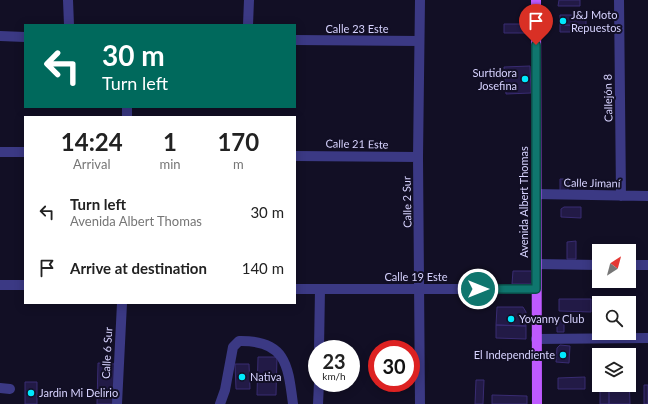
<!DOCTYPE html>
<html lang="en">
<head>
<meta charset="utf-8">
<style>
  :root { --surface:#fff; --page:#f6f6f6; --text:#222; --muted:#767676 }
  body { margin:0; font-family:Lato,sans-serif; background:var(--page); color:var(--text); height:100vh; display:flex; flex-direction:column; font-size:15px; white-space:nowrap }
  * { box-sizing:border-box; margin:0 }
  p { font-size:13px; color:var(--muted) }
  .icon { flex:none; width:22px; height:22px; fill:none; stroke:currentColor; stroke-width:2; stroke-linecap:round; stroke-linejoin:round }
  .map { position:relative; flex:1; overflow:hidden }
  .side { position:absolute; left:24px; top:116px; width:272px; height:188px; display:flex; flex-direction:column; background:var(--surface); border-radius:0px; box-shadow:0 2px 10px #0003 }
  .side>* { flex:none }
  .banner { position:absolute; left:24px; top:24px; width:272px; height:84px; border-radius:0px; box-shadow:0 2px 10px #0003; background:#00695c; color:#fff; overflow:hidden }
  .needle { width:26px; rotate:36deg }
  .buttons { position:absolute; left:592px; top:244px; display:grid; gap:8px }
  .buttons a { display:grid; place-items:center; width:44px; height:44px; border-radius:0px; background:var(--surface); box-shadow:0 2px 10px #0003; font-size:20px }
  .speed { position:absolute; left:308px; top:340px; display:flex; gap:8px; font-size:20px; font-weight:700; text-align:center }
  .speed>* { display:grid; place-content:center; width:52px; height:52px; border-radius:50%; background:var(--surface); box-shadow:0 2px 10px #0003; line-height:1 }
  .speed small { font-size:10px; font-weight:400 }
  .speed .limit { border:6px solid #d22; background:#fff; color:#111 }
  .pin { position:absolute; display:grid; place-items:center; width:34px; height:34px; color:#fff; margin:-41px -17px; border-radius:50% 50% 50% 0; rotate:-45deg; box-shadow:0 0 4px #0007 }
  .pin .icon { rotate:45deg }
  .me { position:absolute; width:44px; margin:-22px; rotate:90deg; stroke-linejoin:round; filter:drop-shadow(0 0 3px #0008) }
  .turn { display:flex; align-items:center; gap:14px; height:84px; padding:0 12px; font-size:18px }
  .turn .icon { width:52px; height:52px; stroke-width:2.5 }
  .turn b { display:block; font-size:28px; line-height:34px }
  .eta { display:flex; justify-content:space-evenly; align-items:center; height:68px; text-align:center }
  .eta b { font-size:24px; font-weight:700; line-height:28px }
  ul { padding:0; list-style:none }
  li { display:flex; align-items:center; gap:12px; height:56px; padding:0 12px }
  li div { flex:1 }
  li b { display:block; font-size:15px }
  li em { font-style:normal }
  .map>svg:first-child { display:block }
  .building { fill:#221a46; stroke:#392c72 }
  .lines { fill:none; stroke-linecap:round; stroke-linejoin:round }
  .minor { stroke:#3b3984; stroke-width:10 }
  .major { stroke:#be5aff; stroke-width:10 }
  .route-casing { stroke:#0a4d48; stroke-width:10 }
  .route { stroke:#0f766e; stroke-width:7 }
  .poi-dot { fill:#00e9fe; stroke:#120f25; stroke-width:1.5 }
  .labels { text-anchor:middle; stroke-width:4; stroke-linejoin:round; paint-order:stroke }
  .poi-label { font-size:11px; fill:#d7d3ff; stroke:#120f25; text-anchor:start }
  .street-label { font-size:11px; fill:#d7d3ff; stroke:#120f25 }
</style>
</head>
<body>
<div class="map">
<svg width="648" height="404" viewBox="0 0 648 404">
  <rect width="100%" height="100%" fill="#120f25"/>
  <!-- building -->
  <path class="building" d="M559 0H580V6H558Z
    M560 15H586V26L560 25Z
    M504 24H529V33H504Z
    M560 25H577V32H560Z
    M530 66 531 93 506 94 504 67Z
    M560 179H568V192H560Z
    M564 207H581V218L561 217V209Z
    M576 241V259H567V242Z
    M513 271H534V284H512Z
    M559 299H591V312L559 311Z
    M497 307H523L526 312V326L496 325Z
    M557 318H564V332H557Z
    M496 325 526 326V339L496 338Z
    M560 345 570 346 569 363 556 362 557 348Z
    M258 357H277L276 395H257Z
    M98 363 115 364V404H97Z
    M235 364H249L250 389H236Z
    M629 376 630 404H609V385H629Z
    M585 377V389H558V378Z
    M476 380H484L483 404H475Z
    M25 382H37V404H25Z
    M600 385H609V404H600Z
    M644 385H648V404H644Z
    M492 395 527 396V404H492Z"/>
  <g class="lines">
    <!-- minor -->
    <path class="minor" d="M68 0 69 25
      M420 0 418 157 420 404
      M619 0 621 196
      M248 25 249 0
      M0 36 25 37
      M295 40 419 41
      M127 117V107
      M0 152H25
      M295 156 418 157
      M536 194 648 196
      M536 264 599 265
      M629 265H648
      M0 285H25
      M295 289H536
      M536 339 648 338
      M319 349 320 289
      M0 388 10 389
      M117 404 122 303
      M220 404 225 390 233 347 239 341C286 340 288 365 293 404
      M318 404 319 383"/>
    <!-- major -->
    <path class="major" d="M536 0 537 404"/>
  </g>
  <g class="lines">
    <!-- route casing -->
    <g class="route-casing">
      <path id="route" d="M478 289H536V45"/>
    </g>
    <!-- route -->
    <use href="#route" class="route"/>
  </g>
  <!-- markers -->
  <g class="poi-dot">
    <circle cx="563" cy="21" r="4"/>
    <circle cx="525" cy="79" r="4"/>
    <circle cx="511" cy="319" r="4"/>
    <circle cx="563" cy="355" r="4"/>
    <circle cx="242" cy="377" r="4"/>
    <circle cx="31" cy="393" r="4"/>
  </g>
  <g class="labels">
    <!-- poi labels -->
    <g class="poi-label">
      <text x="571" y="19">J&amp;J Moto<tspan x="571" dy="13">Repuestos</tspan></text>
      <text x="517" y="77" text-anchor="end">Surtidora<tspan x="517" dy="13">Josefina</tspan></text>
      <text x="519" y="323">Yovanny Club</text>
      <text x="555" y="359" text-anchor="end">El Independiente</text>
      <text x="250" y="381">Nativa</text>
      <text x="39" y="397">Jardin Mi Delirio</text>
    </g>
    <!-- street labels -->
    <g class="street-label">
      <text x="357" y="33">Calle 23 Este</text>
      <text transform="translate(608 98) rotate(-91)" y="4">Callejón 8</text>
      <text transform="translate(357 144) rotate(1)" y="4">Calle 21 Este</text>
      <text transform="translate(592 183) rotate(1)" y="4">Calle Jimaní</text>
      <text transform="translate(407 202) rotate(-91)" y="4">Calle 2 Sur</text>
      <text transform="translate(524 202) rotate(-90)" y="4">Avenida Albert Thomas</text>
      <text x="416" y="281">Calle 19 Este</text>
      <text transform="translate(107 353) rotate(-87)" y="4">Calle 6 Sur</text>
    </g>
  </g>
</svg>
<div class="buttons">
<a><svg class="needle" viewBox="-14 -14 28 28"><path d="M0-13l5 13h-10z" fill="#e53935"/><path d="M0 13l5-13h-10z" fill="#767676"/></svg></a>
<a><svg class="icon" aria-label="search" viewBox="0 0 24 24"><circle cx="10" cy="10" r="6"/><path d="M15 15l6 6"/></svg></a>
<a><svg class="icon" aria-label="layers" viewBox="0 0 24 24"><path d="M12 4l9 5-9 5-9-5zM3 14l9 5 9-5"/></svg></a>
</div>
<div class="speed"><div>23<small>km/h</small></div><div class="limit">30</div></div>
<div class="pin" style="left:536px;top:45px;background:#d93025"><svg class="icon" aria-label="arrive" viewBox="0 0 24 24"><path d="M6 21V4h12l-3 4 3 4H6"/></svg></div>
<svg class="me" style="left:478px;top:289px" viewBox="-20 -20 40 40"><circle r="17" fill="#0f766e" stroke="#fff" stroke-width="3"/><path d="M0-11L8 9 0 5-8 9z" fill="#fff"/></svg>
<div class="banner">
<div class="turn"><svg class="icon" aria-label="left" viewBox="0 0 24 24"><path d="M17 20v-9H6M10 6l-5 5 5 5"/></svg><div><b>30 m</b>Turn left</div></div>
</div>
<section class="side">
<div class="eta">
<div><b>14:24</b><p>Arrival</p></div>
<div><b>1</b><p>min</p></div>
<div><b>170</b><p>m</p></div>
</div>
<ul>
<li><svg class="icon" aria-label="left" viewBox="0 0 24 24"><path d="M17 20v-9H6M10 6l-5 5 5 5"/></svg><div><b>Turn left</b><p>Avenida Albert Thomas</p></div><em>30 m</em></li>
<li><svg class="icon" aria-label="arrive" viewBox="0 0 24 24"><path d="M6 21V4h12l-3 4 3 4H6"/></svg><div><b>Arrive at destination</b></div><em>140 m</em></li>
</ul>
</section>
</div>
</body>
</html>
